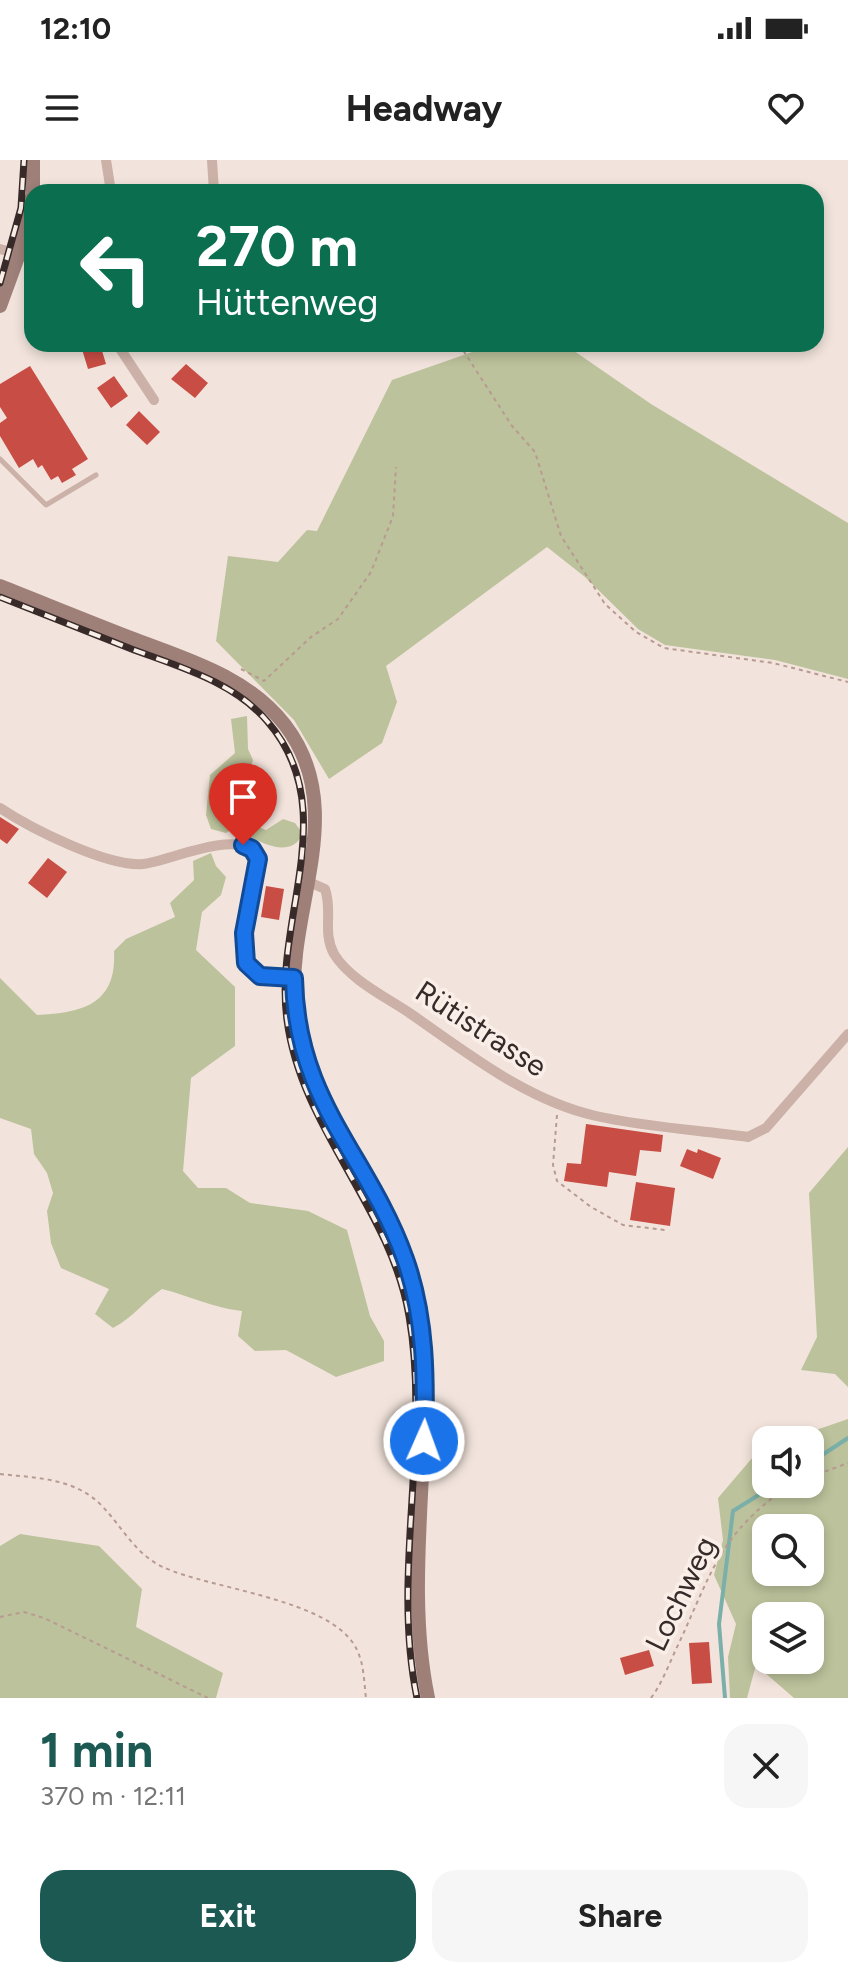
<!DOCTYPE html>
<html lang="en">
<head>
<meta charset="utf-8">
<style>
  :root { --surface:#fff; --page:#f6f6f6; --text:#222; --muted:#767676; --accent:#1d5953 }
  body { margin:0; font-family:Figtree,sans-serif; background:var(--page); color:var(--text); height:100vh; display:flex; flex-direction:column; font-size:30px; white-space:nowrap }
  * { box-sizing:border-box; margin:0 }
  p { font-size:26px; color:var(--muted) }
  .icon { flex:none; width:44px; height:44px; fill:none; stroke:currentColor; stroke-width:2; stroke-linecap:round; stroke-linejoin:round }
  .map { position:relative; height:1538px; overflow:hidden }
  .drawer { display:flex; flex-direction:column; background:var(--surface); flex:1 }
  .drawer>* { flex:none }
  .guide { position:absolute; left:24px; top:24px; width:800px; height:168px; border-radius:24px; box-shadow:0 4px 12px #0003; background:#0b6e4f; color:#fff; overflow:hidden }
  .buttons { position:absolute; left:752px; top:1266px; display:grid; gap:16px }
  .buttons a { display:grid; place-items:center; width:72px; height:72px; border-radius:16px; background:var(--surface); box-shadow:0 4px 12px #0003; font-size:40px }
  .pin { position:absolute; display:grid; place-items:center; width:68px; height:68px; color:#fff; margin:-82px -34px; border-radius:50% 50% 50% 0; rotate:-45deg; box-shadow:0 0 8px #0007 }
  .pin .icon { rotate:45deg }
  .me { position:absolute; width:88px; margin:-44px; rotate:2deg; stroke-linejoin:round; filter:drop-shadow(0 0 6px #0008) }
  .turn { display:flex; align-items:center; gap:28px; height:168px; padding:0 40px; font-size:36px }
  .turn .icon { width:104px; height:104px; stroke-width:2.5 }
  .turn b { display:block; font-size:56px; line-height:68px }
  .round { display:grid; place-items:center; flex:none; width:84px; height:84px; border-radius:24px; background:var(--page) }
  .overview { display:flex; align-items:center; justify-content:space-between; height:136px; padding:0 40px }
  h1 { font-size:48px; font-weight:700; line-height:60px; color:var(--accent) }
  .button { display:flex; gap:16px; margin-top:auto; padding:16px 40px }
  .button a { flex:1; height:92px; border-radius:24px; background:var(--accent); color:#fff; font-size:32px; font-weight:700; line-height:92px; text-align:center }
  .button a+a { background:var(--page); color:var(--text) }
  .status { display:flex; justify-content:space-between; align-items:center; height:56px; padding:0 40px; background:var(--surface); direction:ltr }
  .status svg { height:22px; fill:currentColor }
  header { display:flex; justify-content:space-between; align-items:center; height:104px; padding:0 40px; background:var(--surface); font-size:36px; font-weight:700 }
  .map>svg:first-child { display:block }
  .green { fill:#bcc29b; fill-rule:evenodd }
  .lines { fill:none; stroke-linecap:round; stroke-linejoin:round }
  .stream { stroke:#7ab0a9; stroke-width:4 }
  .building { fill:#c84d44 }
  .path { stroke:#b79b91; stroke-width:2; stroke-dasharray:4 4; stroke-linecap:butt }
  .service { stroke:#cbb1a7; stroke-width:5 }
  .minor { stroke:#cbb1a7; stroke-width:10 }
  .secondary { stroke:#9e8079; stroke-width:14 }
  .rail-casing { stroke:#372a28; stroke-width:7 }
  .rail { stroke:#faefe8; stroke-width:4; stroke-dasharray:12; stroke-linecap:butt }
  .route-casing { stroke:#114b97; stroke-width:20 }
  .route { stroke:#1a73e8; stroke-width:14 }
  .labels { text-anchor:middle; stroke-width:7; stroke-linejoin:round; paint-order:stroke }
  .street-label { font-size:30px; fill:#372a28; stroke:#faefe8 }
</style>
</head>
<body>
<div class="status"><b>12:10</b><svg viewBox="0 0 49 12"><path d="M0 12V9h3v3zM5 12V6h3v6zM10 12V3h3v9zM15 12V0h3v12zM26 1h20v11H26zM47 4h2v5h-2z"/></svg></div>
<header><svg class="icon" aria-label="menu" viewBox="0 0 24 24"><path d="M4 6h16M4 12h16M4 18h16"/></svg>Headway<svg class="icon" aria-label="heart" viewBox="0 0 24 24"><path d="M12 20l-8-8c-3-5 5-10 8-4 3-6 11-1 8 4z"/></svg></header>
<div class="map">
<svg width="848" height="1538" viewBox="0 0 848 1538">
  <rect width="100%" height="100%" fill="#f2e4dc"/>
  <!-- green -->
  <path class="green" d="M495 184H564L651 244 848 363V519L775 500 665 485 638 469 585 417 547 387 386 506 397 542 382 583 329 619 294 560 216 481 228 396 278 402 307 370 317 371 392 220Z
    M247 556 248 589 253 600 243 632 240 664 226 673 211 669 206 655 210 615 235 593 231 559Z
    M283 659 295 663 303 674C291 698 264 685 246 674L251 664 266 670Z
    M211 693 216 706 226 717 221 735 202 752 196 790 235 827V886L191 918 183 1011 198 1028H226L250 1043 308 1051 347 1070 370 1156 384 1181V1201L336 1217 286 1190 255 1191 238 1176 242 1151C213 1148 190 1136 162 1129 143 1142 134 1157 113 1168L95 1154 109 1129 61 1108 51 1083 47 1051 53 1033 47 1013 34 994 31 969 0 958V818L37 855C83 853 117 844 114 791L126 779 175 757 170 743 194 720 193 701Z
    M848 987V1227L835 1214 801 1210 817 1177 809 1033Z
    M848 1259V1538H794L756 1505 747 1538H730L728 1497 736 1464 714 1415 723 1380 718 1338 759 1290 766 1287V1324H810V1280H787ZM810 1368V1412H766V1368ZM810 1456V1500H766V1456Z
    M20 1374 99 1386 142 1429 136 1467 223 1513 216 1538H0V1386Z"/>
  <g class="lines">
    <!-- stream -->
    <path class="stream" d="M810 1303 848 1278
      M725 1538 719 1464 733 1351 776 1324"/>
  </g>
  <!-- building -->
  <path class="building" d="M100 184 106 204 88 209 81 186Z
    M186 204 208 223 195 238 171 219Z
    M30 206 88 299 72 309 76 315 62 323 58 316 51 320 42 305 38 308 33 299 19 308 0 276V263L7 258 0 247V224Z
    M114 216 128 236 111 248 97 228Z
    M139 251 160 272 147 285 126 265Z
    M0 657 19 669 7 684 0 679Z
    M48 698 67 712 47 738 28 723Z
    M266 726 284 729 279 760 261 757Z
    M586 964 663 975 661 992 640 990 636 1016 609 1012 607 1027 564 1021 567 1003 581 1004Z
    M687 989 697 993 698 989 721 998 713 1019 680 1006Z
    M636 1022 675 1028 670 1066 630 1060Z
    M709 1482 712 1523 692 1524 689 1483Z
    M649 1490 654 1506 625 1515 620 1498Z"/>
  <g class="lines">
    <!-- path -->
    <path class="path" d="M459 184 512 266 535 292 561 376 605 444 636 472 664 488 773 503 848 522
      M241 509 264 521 311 477 338 459 371 412 393 356 396 307
      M557 955 553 1005 557 1021 591 1047 623 1065 665 1070
      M0 1314C37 1318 76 1318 103 1347 122 1367 136 1395 163 1407 209 1429 334 1439 357 1490 364 1504 364 1522 366 1538
      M810 1317 848 1303
      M0 1457 24 1452 44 1458 208 1538
      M651 1538C663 1522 670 1501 679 1483 714 1407 720 1374 791 1324"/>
    <!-- service -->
    <path class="service" d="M0 299 46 345 96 315"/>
    <!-- minor -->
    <path class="minor" d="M106 0 111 32
      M212 0 214 32
      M0 89 19 94
      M117 184 154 240
      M0 648C30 668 107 707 143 704 168 702 246 664 258 699 253 725 230 798 257 814 267 820 283 817 294 818
      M309 722 325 729C333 751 322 772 334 794 350 820 386 837 411 854 469 894 526 940 596 956 645 967 698 970 748 977L766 968 848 874"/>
    <!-- secondary -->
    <path class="secondary" d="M33 32V0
      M0 146 19 94 32 37
      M0 426C43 443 87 461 131 478 186 499 247 516 285 565 351 651 286 750 295 844 305 958 396 1041 419 1151 427 1191 425 1232 424 1271 421 1359 410 1452 428 1538"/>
    <!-- rail casing -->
    <g class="rail-casing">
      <path id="rail" d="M0 123 21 48 24 0
        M0 437C43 454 86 471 129 488 176 506 233 521 267 561 344 649 273 759 287 860 301 969 391 1048 409 1156 431 1282 391 1413 417 1538"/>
    </g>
    <!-- rail -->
    <use href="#rail" class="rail"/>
  </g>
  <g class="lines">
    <!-- route casing -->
    <g class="route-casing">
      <path id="route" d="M243 685 252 689 258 699 244 773 246 803 260 816 294 818C296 943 367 993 405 1099 426 1158 426 1220 424 1281"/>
    </g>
    <!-- route -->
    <use href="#route" class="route"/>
  </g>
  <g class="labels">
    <!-- street labels -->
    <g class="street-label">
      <text transform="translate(481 869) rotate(33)" y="10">Rütistrasse</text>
      <text transform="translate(681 1434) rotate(-64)" y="10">Lochweg</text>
    </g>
  </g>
</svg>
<div class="buttons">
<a><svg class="icon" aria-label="sound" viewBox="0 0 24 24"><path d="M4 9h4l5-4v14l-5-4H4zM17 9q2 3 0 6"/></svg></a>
<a><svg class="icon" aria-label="search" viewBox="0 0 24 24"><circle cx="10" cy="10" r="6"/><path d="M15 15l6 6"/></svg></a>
<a><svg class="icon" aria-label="layers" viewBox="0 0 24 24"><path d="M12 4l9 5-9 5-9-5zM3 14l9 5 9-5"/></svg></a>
</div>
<div class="pin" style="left:243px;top:685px;background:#d93025"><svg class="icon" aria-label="arrive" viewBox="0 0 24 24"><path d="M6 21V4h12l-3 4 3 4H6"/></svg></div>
<svg class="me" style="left:424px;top:1281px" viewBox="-20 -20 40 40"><circle r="17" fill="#1a73e8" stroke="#fff" stroke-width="3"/><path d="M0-11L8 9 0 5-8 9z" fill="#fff"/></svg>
<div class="guide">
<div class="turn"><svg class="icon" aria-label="left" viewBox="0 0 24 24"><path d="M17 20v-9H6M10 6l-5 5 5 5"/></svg><div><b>270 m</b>Hüttenweg</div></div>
</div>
</div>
<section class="drawer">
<div class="overview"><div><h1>1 min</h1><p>370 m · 12:11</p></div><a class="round"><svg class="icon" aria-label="close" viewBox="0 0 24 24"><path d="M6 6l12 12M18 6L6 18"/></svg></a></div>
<div class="button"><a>Exit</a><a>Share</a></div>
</section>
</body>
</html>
